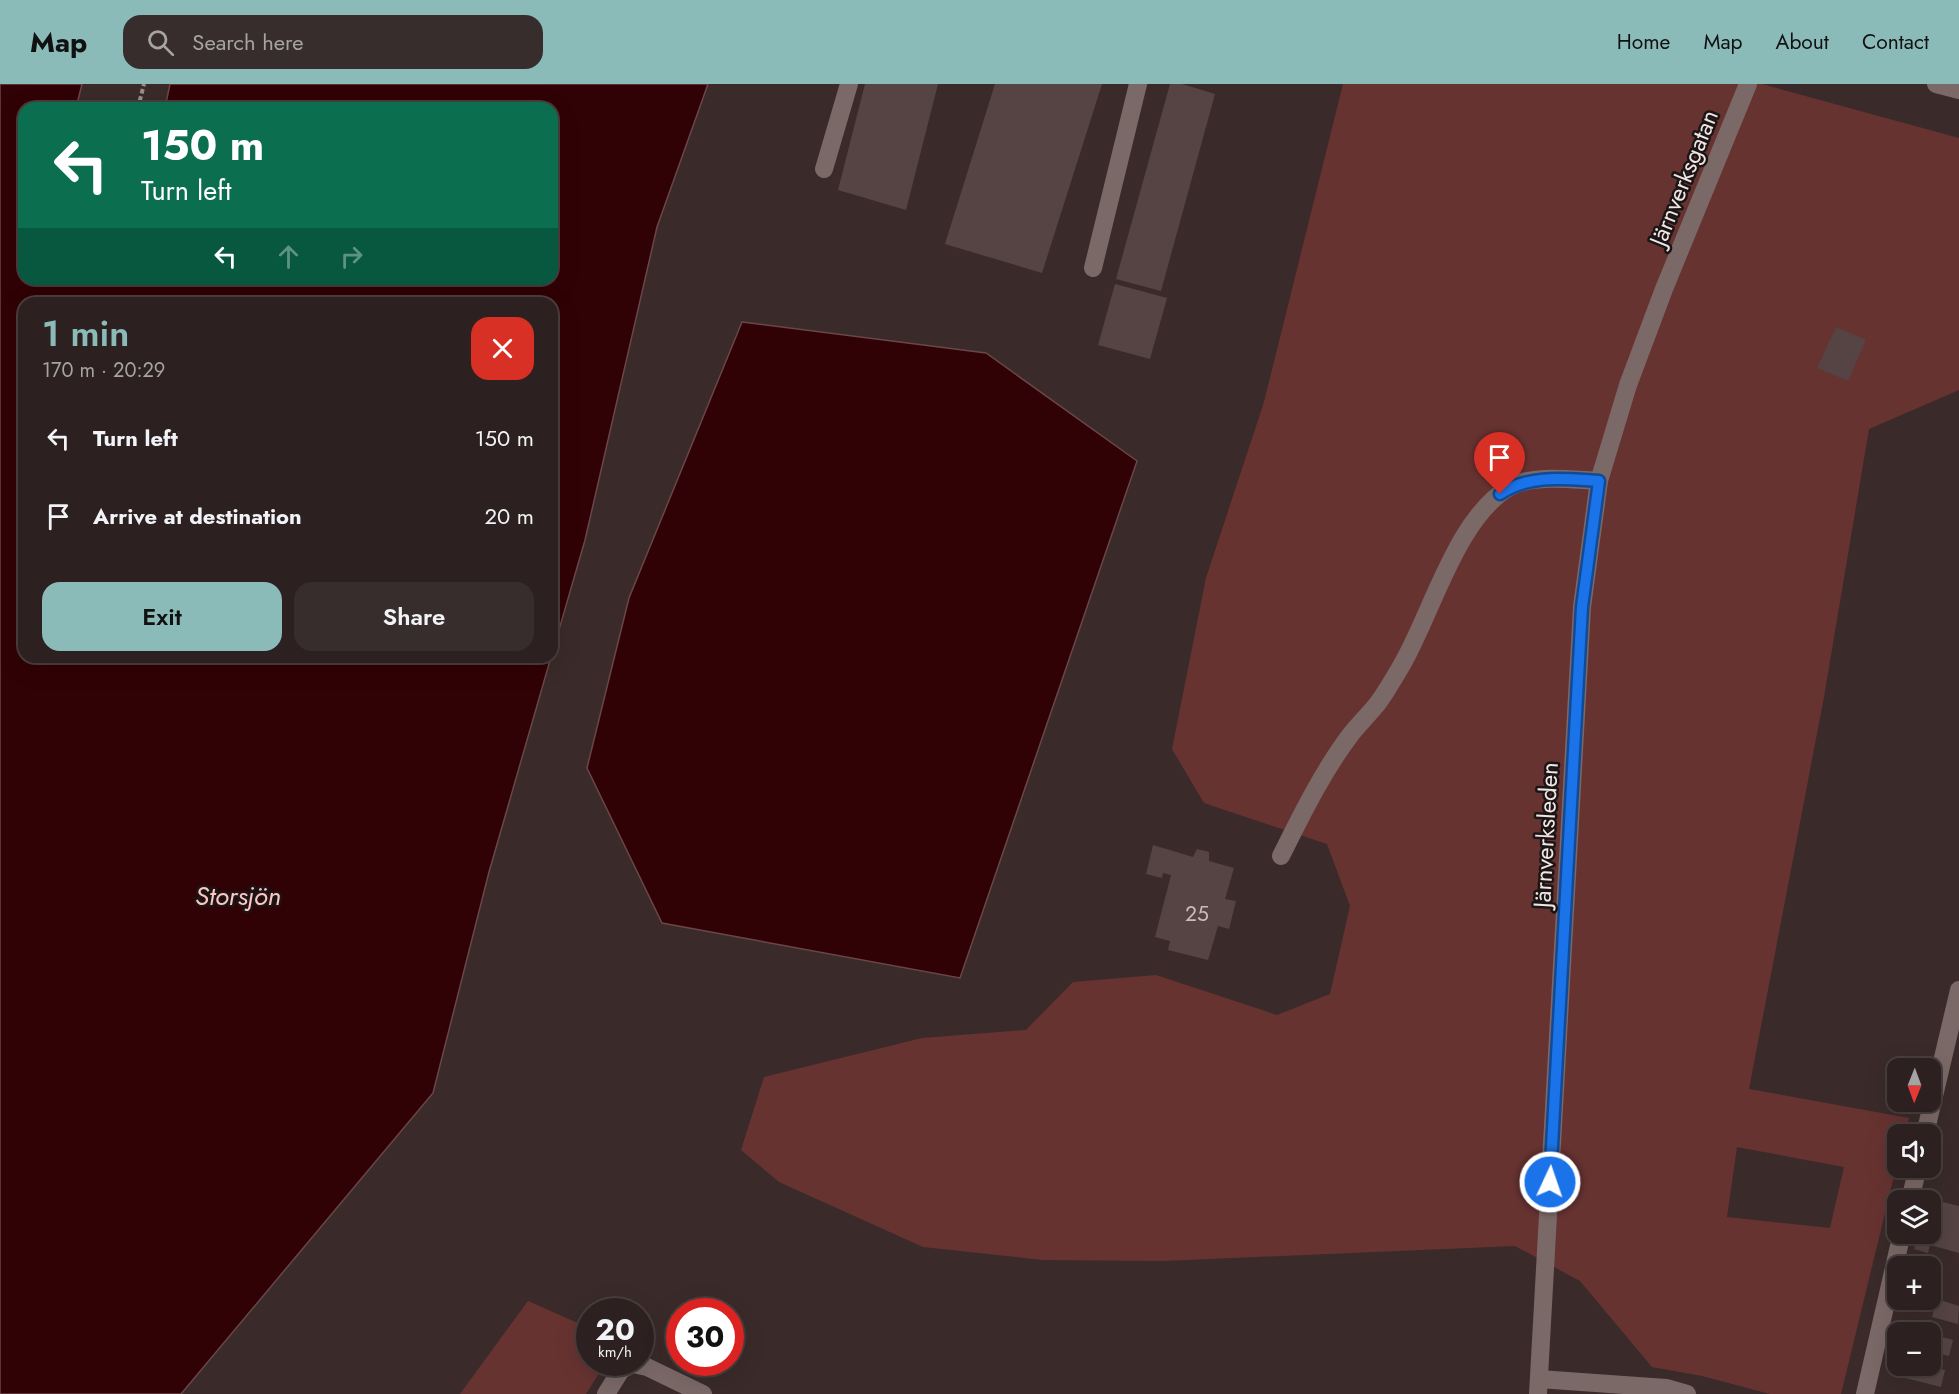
<!DOCTYPE html>
<html lang="en">
<head>
<meta charset="utf-8">
<style>
  :root { --surface:#2c2020; --page:#382d2d; --text:#f1f3f6; --muted:#a6a3a5; --line:#483e3e; --accent:#8bbbb9 }
  body { margin:0; font-family:Jost,sans-serif; background:var(--page); color:var(--text); height:100vh; display:flex; flex-direction:column; font-size:22px; white-space:nowrap }
  * { box-sizing:border-box; margin:0 }
  p { font-size:20px; color:var(--muted) }
  .icon { flex:none; width:33px; height:33px; fill:none; stroke:currentColor; stroke-width:2; stroke-linecap:round; stroke-linejoin:round }
  .map { position:relative; flex:1; overflow:hidden }
  .sheet { position:absolute; left:18px; top:213px; width:540px; height:366px; display:flex; flex-direction:column; background:var(--surface); border-radius:18px; box-shadow:0 6px 24px #0002,0 0 0 2px var(--line) }
  .sheet>* { flex:none }
  .hud { position:absolute; left:18px; top:18px; width:540px; height:183px; border-radius:18px; box-shadow:0 6px 24px #0002,0 0 0 2px var(--line); background:#0b6e4f; color:#fff; overflow:hidden }
  .needle { width:39px; rotate:181deg }
  .controls { position:absolute; left:1887px; top:974px; display:grid; gap:12px }
  .controls a { display:grid; place-items:center; width:54px; height:54px; border-radius:12px; background:var(--surface); box-shadow:0 6px 24px #0002,0 0 0 2px var(--line); font-size:30px }
  .speed { position:absolute; left:576px; top:1214px; display:flex; gap:12px; font-size:30px; font-weight:700; text-align:center }
  .speed>* { display:grid; place-content:center; width:78px; height:78px; border-radius:50%; background:var(--surface); box-shadow:0 6px 24px #0002,0 0 0 2px var(--line); line-height:1 }
  .speed small { font-size:15px; font-weight:400 }
  .speed .limit { border:9px solid #d22; background:#fff; color:#111 }
  .pin { position:absolute; display:grid; place-items:center; width:51px; height:51px; color:#fff; margin:-62px -26px; border-radius:50% 50% 50% 0; rotate:-45deg; box-shadow:0 0 6px #0007 }
  .pin .icon { rotate:45deg }
  .me { position:absolute; width:66px; margin:-33px; rotate:3deg; stroke-linejoin:round; filter:drop-shadow(0 0 4px #0008) }
  .turn { display:flex; align-items:center; gap:21px; height:126px; padding:0 24px; font-size:27px }
  .turn .icon { width:78px; height:78px; stroke-width:2.5 }
  .turn b { display:block; font-size:42px; line-height:51px }
  .lanes { display:flex; align-items:center; height:57px; padding:0 24px; background:#0003; justify-content:center; gap:30px; direction:ltr }
  .lanes .off { opacity:.35 }
  .round { display:grid; place-items:center; flex:none; width:63px; height:63px; border-radius:18px; background:var(--page) }
  .headline { display:flex; align-items:center; justify-content:space-between; height:102px; padding:0 24px }
  h1 { font-size:36px; font-weight:600; line-height:45px; color:var(--accent) }
  .cta { display:flex; gap:12px; margin-top:auto; padding:12px 24px }
  .cta a { flex:1; height:69px; border-radius:18px; background:var(--accent); color:#111; font-size:24px; font-weight:600; line-height:69px; text-align:center }
  .cta a+a { background:var(--page); color:var(--text) }
  ul { padding:0; list-style:none }
  li { display:flex; align-items:center; gap:18px; height:78px; padding:0 24px }
  li div { flex:1 }
  li b { display:block; font-size:22px }
  li em { font-style:normal }
  header { display:flex; align-items:center; gap:36px; box-sizing:border-box; height:84px; padding:0 30px; background:var(--accent); color:#111 }
  header strong { font-size:28px }
  nav { display:flex; gap:33px; margin-inline-start:auto; font-size:21px }
  .search { width:420px; height:54px; background:var(--page); display:flex; align-items:center; gap:15px; box-sizing:border-box; padding:0 21px; border-radius:18px; color:var(--muted); font-size:22px }
  .map>svg:first-child { display:block }
  .green { fill:#673331; fill-rule:evenodd }
  .water { fill:#310205; stroke:#6a4648; stroke-width:1.5 }
  .building { fill:#554443 }
  .lines { fill:none; stroke-linecap:round; stroke-linejoin:round }
  .path { stroke:#998d8c; stroke-width:4; stroke-dasharray:4.5 3; stroke-linecap:butt }
  .service { stroke:#7b6967; stroke-width:18 }
  .minor { stroke:#7b6967; stroke-width:18 }
  .route-casing { stroke:#114b97; stroke-width:15 }
  .route { stroke:#1a73e8; stroke-width:10 }
  .labels { text-anchor:middle; stroke-width:5; stroke-linejoin:round; paint-order:stroke }
  .number-label { font-size:21px; fill:#c8bdbc }
  .street-label { font-size:24px; fill:#efe5e4; stroke:#1c1515 }
  .water-label { font-size:26px; font-style:italic; fill:#fdc6c2; stroke:#1c1515 }
</style>
</head>
<body>
<header>
<strong>Map</strong>
<div class="search"><svg class="icon" aria-label="search" viewBox="0 0 24 24"><circle cx="10" cy="10" r="6"/><path d="M15 15l6 6"/></svg>Search here</div>
<nav><a>Home</a><a>Map</a><a>About</a><a>Contact</a></nav>
</header>
<div class="map">
<svg width="1959" height="1310" viewBox="0 0 1959 1310">
  <rect width="100%" height="100%" fill="#3a2b2a"/>
  <!-- green -->
  <path class="green" d="M1343 0H1762L1959 54V306L1869 345 1824 613 1749 1005 1909 1034 1905 1050H1898L1897 1080 1841 1310H1770L1702 1292 1652 1283 1580 1197 1515 1162 1163 1177 1043 1176 923 1163 779 1098 741 1066 764 993 922 954 1026 946 1073 898 1156 891 1277 931 1330 910 1350 822 1327 760 1204 719 1172 665 1206 494 1264 318ZM1737 1063 1844 1083 1830 1144 1727 1133Z
    M528 1217 589 1244 590 1278H606L586 1310H460Z"/>
  <!-- water -->
  <path class="water" d="M0 0H82L76 24H24V195H552V24H165L170 0H708L657 143 585 456 552 570V219H24V573H551L489 788 433 1009 181 1310H0Z
    M742 238 986 269 1137 377 960 894 662 839 587 684 629 514Z"/>
  <!-- building -->
  <path class="building" d="M865 0H938L906 126 838 106Z
    M995 0H1102L1042 189 945 160Z
    M1170 0H1182L1215 10 1161 207 1116 195Z
    M1115 200 1167 214 1150 275 1098 261Z
    M1836 243 1866 256 1848 297 1817 284Z
    M1153 761 1193 773 1197 765 1209 768V777L1234 784 1225 815 1236 817 1229 845 1218 842 1208 876 1168 866 1170 857 1155 853 1171 791 1163 789 1162 794 1146 790Z
    M1927 1114 1959 1122V1169L1930 1161 1928 1169 1914 1165 1918 1149H1930V1116H1927Z
    M1937 1215 1959 1222 1958 1240 1932 1233Z
    M1930 1250 1953 1256 1949 1272 1930 1268Z
    M1894 1274 1898 1275V1281H1923L1945 1286 1941 1303 1889 1290Z"/>
  <g class="lines">
    <!-- path -->
    <path class="path" d="M138 24 144 0"/>
    <!-- service -->
    <path class="service" d="M824 85 849 0
      M1093 184 1138 0
      M1281 772C1302 730 1323 687 1351 650 1360 639 1370 629 1378 619 1386 608 1393 596 1400 584 1431 533 1456 433 1510 403 1533 390 1573 396 1599 397
      M1925 1050 1959 906
      M1910 1116 1918 1083
      M1539 1295 1666 1304 1687 1310
      M606 1310 621 1286 633 1280 647 1283 703 1310
      M1865 1310 1902 1149"/>
    <!-- minor -->
    <path class="minor" d="M1936 0 1959 6
      M1538 1310 1582 523 1599 397 1628 301 1664 205 1748 0"/>
  </g>
  <g class="lines">
    <!-- route casing -->
    <g class="route-casing">
      <path id="route" d="M1500 410C1529 390 1566 395 1599 397L1582 523 1550 1098"/>
    </g>
    <!-- route -->
    <use href="#route" class="route"/>
  </g>
  <g class="labels">
    <!-- number labels -->
    <g class="number-label">
      <text x="1197" y="837">25</text>
    </g>
    <!-- street labels -->
    <g class="street-label">
      <text transform="translate(1684 94) rotate(-68)" y="8">Järnverksgatan</text>
      <text transform="translate(1546 751) rotate(-87)" y="8">Järnverksleden</text>
    </g>
    <!-- water labels -->
    <g class="water-label">
      <text x="238" y="821">Storsjön</text>
    </g>
  </g>
</svg>
<div class="controls">
<a><svg class="needle" viewBox="-14 -14 28 28"><path d="M0-13l5 13h-10z" fill="#e53935"/><path d="M0 13l5-13h-10z" fill="#a6a3a5"/></svg></a>
<a><svg class="icon" aria-label="sound" viewBox="0 0 24 24"><path d="M4 9h4l5-4v14l-5-4H4zM17 9q2 3 0 6"/></svg></a>
<a><svg class="icon" aria-label="layers" viewBox="0 0 24 24"><path d="M12 4l9 5-9 5-9-5zM3 14l9 5 9-5"/></svg></a>
<a>+</a>
<a>−</a>
</div>
<div class="speed"><div>20<small>km/h</small></div><div class="limit">30</div></div>
<div class="pin" style="left:1500px;top:410px;background:#d93025"><svg class="icon" aria-label="arrive" viewBox="0 0 24 24"><path d="M6 21V4h12l-3 4 3 4H6"/></svg></div>
<svg class="me" style="left:1550px;top:1098px" viewBox="-20 -20 40 40"><circle r="17" fill="#1a73e8" stroke="#fff" stroke-width="3"/><path d="M0-11L8 9 0 5-8 9z" fill="#fff"/></svg>
<div class="hud">
<div class="turn"><svg class="icon" aria-label="left" viewBox="0 0 24 24"><path d="M17 20v-9H6M10 6l-5 5 5 5"/></svg><div><b>150 m</b>Turn left</div></div>
<div class="lanes"><svg class="icon" aria-label="left" viewBox="0 0 24 24"><path d="M17 20v-9H6M10 6l-5 5 5 5"/></svg><svg class="icon off" aria-label="ahead" viewBox="0 0 24 24"><path d="M12 20V5M6 11l6-6 6 6"/></svg><svg class="icon off" aria-label="right" viewBox="0 0 24 24"><path d="M7 20v-9h11M14 6l5 5-5 5"/></svg></div>
</div>
<section class="sheet">
<div class="headline"><div><h1>1 min</h1><p>170 m · 20:29</p></div><a class="round" style="background:#d93025;color:#fff"><svg class="icon" aria-label="close" viewBox="0 0 24 24"><path d="M6 6l12 12M18 6L6 18"/></svg></a></div>
<ul>
<li><svg class="icon" aria-label="left" viewBox="0 0 24 24"><path d="M17 20v-9H6M10 6l-5 5 5 5"/></svg><div><b>Turn left</b></div><em>150 m</em></li>
<li><svg class="icon" aria-label="arrive" viewBox="0 0 24 24"><path d="M6 21V4h12l-3 4 3 4H6"/></svg><div><b>Arrive at destination</b></div><em>20 m</em></li>
</ul>
<div class="cta"><a>Exit</a><a>Share</a></div>
</section>
</div>
</body>
</html>
